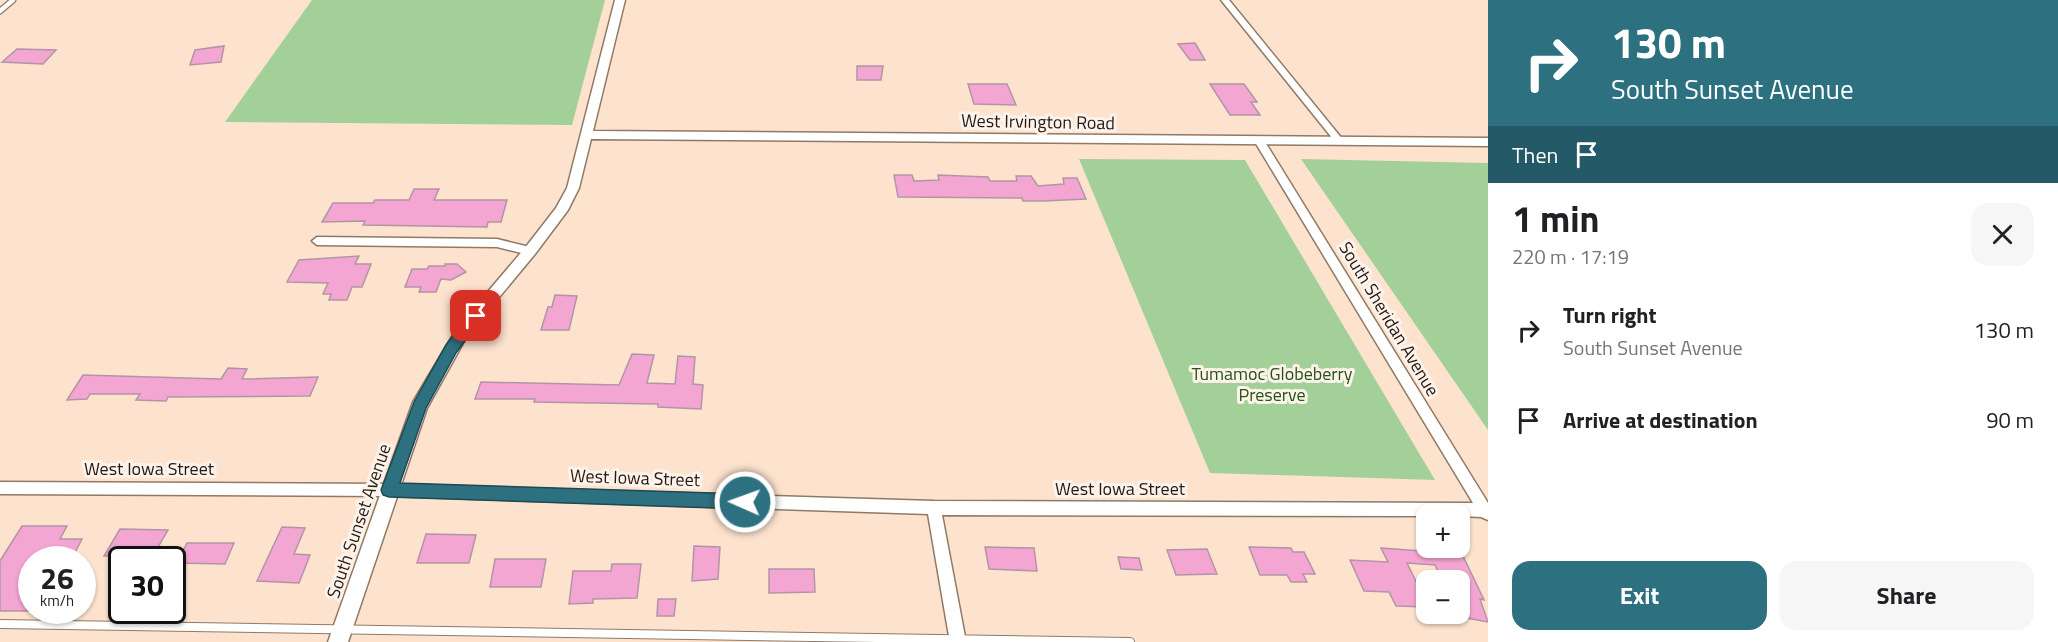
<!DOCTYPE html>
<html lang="en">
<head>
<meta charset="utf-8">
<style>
  :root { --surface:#fff; --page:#f6f6f6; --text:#202124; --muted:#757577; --accent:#2d7181 }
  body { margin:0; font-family:"Titillium Web",sans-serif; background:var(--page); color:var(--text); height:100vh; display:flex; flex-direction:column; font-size:22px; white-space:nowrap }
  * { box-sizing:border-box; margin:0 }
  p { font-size:20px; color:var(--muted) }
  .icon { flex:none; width:33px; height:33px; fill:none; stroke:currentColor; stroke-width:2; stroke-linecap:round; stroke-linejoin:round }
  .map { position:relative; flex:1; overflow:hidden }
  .side { display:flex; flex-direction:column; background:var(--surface); width:570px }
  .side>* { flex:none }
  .hud { background:#2d7181; color:#fff; overflow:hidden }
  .tools { position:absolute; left:1416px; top:504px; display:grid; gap:12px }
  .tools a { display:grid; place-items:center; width:54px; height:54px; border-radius:12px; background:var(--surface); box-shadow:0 2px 4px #0004; font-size:30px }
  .speed { position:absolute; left:18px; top:546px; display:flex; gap:12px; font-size:30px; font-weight:700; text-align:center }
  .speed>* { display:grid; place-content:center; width:78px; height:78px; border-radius:50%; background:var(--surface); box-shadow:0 2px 4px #0004; line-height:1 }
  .speed small { font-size:15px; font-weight:400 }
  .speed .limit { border:3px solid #111; border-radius:9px; background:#fff; color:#111 }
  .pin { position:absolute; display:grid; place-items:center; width:51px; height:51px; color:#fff; margin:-26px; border-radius:12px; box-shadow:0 3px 9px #0006 }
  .me { position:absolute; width:66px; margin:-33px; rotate:272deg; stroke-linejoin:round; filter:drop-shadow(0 0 4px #0008) }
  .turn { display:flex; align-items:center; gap:21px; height:126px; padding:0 24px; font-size:27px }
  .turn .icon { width:78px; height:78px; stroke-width:2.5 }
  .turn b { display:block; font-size:42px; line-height:51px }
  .then { display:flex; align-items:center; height:57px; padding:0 24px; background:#0003; gap:12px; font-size:22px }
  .round { display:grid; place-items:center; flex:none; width:63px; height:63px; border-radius:18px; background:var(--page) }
  .summary { display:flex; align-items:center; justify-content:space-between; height:102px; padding:0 24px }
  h1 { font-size:36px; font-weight:700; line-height:45px }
  .action { display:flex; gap:12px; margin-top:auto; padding:12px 24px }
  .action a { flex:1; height:69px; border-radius:18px; background:var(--accent); color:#fff; font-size:24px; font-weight:700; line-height:69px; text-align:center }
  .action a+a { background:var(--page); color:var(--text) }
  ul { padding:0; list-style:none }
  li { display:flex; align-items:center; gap:18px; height:90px; padding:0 24px }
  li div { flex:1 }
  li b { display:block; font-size:22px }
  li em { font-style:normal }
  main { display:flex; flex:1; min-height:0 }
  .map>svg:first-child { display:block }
  .green { fill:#a3d099 }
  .building { fill:#f4a6d2; stroke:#b295a5; stroke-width:1.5 }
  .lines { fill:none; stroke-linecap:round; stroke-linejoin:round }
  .service-far1-casing { stroke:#907965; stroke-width:7 }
  .service-casing { stroke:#907965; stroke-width:10 }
  .minor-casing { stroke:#907965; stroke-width:3 }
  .tertiary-casing { stroke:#907965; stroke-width:3 }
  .service-far1 { stroke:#fff; stroke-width:4.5 }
  .service { stroke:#fff; stroke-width:8 }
  .minor { fill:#fff; fill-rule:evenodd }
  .tertiary { fill:#fff; fill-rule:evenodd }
  .route { fill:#2d7181; stroke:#1d4954; stroke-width:1.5 }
  .labels { text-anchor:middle; stroke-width:6; stroke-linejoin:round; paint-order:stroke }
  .street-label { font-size:18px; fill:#231a12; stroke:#fef3eb }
  .park-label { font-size:18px; fill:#225515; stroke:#fef3eb }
</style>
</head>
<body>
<main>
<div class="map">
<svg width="1488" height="642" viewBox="0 0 1488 642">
  <rect width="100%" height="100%" fill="#fde3ce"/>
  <!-- green -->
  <path class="green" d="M312 0H605L572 125 225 122Z
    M1079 159 1245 160 1435 480 1210 473Z
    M1301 159 1488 163V430Z"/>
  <!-- building -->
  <path class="building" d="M1195 43 1205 60H1190L1178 44Z
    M224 46 221 62 190 65 195 50Z
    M17 49 56 50 43 64 2 62Z
    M857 66H883L881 80H857Z
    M968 84H1007L1016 105 974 104Z
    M1210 84H1244L1257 102H1251L1260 115H1230Z
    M894 175H912L914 181 939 180 938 175 988 177 990 181H1017L1016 176H1031L1038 186 1064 184 1063 178H1077L1086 199 1043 201H1023L1022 198 898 197Z
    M414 189H439L434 200H507L501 222H488L487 227 363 225 365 221 322 222 333 203H373L375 200H409Z
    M359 256 355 264H371L362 287H352L347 300H329L331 294H323L328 283 287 282 299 260Z
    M445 264H457L466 272 451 280 441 279 436 292H419L421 287H405L412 269H427L429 266H445Z
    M555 295 577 296 569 330H541L548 307H552Z
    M632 354 654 355 647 383 675 384 678 356 695 357 693 384 703 385 701 409 658 407V404L534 402 535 399H475L481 382 619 385Z
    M228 368 247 369 242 379 318 377 310 396 168 397 166 401 136 400 140 394H90L87 399 67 400 83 375 221 379Z
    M22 526H67L60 539H82L71 560H32V611H0V561Z
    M282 527 305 528 294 554 310 555 299 583 257 581Z
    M120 529 168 530 154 554 104 556Z
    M426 534 476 535 469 563H417Z
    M187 543H234L225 564 177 563Z
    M694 546 720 547 718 579 692 581Z
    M985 547 1034 548 1037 571 989 569Z
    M1249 547 1291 548 1293 552H1304L1315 574H1303L1307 582H1291L1287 575H1260Z
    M1381 548 1462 554 1484 600 1480 599 1488 622 1467 618 1460 601V580H1442L1435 565 1407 563 1426 602V607L1396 606 1389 592 1364 591 1350 560 1388 562Z
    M1207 549 1217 574 1176 575 1167 550Z
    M1118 557 1139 558 1142 570 1121 569Z
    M495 559H546L541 587H490Z
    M612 564H641L637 598 593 599V603L569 604 573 571H611Z
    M769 569H814L815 592 769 593Z
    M658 599H676L674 616H657Z"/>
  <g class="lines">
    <!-- service-far1 casing -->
    <g class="service-far1-casing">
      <path id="service-far1" d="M0 11 13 0"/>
    </g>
    <!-- service casing -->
    <g class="service-casing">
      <path id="service" d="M0 624 1130 642"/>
    </g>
    <!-- minor casing -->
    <g class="minor-casing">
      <path id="minor" d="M1221 0H1229L1343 140V144H1337Z
        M1260 139 1265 142 1488 503V520L1481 517 1460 516V514H1426V516L942 515 966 642H950L928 514 389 496 0 494V482L389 484 934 501 1473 503 1255 142Z
        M317 237 497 239 534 248 536 251 530 255 497 247 317 245 312 241Z"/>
    </g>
    <!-- tertiary casing -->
    <g class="tertiary-casing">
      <path id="tertiary" d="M615 0H625L593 131 1488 138V146L591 139 579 188 568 210 535 254 467 336 427 408 348 642H328L413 402 457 328 525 248 556 208 567 188Z"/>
    </g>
    <!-- service-far1 -->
    <use href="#service-far1" class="service-far1"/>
    <!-- service -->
    <use href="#service" class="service"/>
    <!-- minor -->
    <use href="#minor" class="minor"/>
    <!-- tertiary -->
    <use href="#tertiary" class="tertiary"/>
  </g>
  <!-- route -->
  <path class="route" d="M476 311 483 316 456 353 426 408 400 483 745 494 751 496 753 502 751 507 745 509 389 497 383 495 381 490 414 402 446 345 471 312Z"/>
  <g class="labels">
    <!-- street labels -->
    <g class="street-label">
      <text transform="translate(1038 122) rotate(1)" y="6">West Irvington Road</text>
      <text transform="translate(1389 319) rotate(59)" y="6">South Sheridan Avenue</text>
      <text x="149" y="475">West Iowa Street</text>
      <text transform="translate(635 478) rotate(2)" y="6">West Iowa Street</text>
      <text x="1120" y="495">West Iowa Street</text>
      <text transform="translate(359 521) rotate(-71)" y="6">South Sunset Avenue</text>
    </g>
    <!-- park labels -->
    <g class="park-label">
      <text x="1272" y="380">Tumamoc Globeberry<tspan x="1272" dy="21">Preserve</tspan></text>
    </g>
  </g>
</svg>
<div class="tools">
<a>+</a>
<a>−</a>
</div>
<div class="speed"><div>26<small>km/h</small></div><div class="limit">30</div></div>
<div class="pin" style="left:476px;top:316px;background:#d93025"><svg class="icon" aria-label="arrive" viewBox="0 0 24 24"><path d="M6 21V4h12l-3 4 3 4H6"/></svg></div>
<svg class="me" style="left:745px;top:502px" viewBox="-20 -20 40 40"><circle r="17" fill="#2d7181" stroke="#fff" stroke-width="3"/><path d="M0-11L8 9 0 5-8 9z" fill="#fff"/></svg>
</div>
<section class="side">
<div class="hud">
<div class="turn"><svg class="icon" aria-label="right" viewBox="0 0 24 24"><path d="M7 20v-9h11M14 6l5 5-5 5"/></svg><div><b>130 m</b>South Sunset Avenue</div></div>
<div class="then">Then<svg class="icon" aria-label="arrive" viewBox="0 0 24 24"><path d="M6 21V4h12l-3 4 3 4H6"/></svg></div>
</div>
<div class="summary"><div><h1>1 min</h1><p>220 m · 17:19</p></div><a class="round"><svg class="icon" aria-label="close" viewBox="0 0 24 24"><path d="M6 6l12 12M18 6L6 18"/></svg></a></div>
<ul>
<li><svg class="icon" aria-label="right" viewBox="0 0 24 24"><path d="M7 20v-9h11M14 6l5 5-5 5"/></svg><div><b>Turn right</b><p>South Sunset Avenue</p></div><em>130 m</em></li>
<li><svg class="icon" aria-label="arrive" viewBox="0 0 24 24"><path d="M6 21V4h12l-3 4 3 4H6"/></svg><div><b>Arrive at destination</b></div><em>90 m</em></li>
</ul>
<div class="action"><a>Exit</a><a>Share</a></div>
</section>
</main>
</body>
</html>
